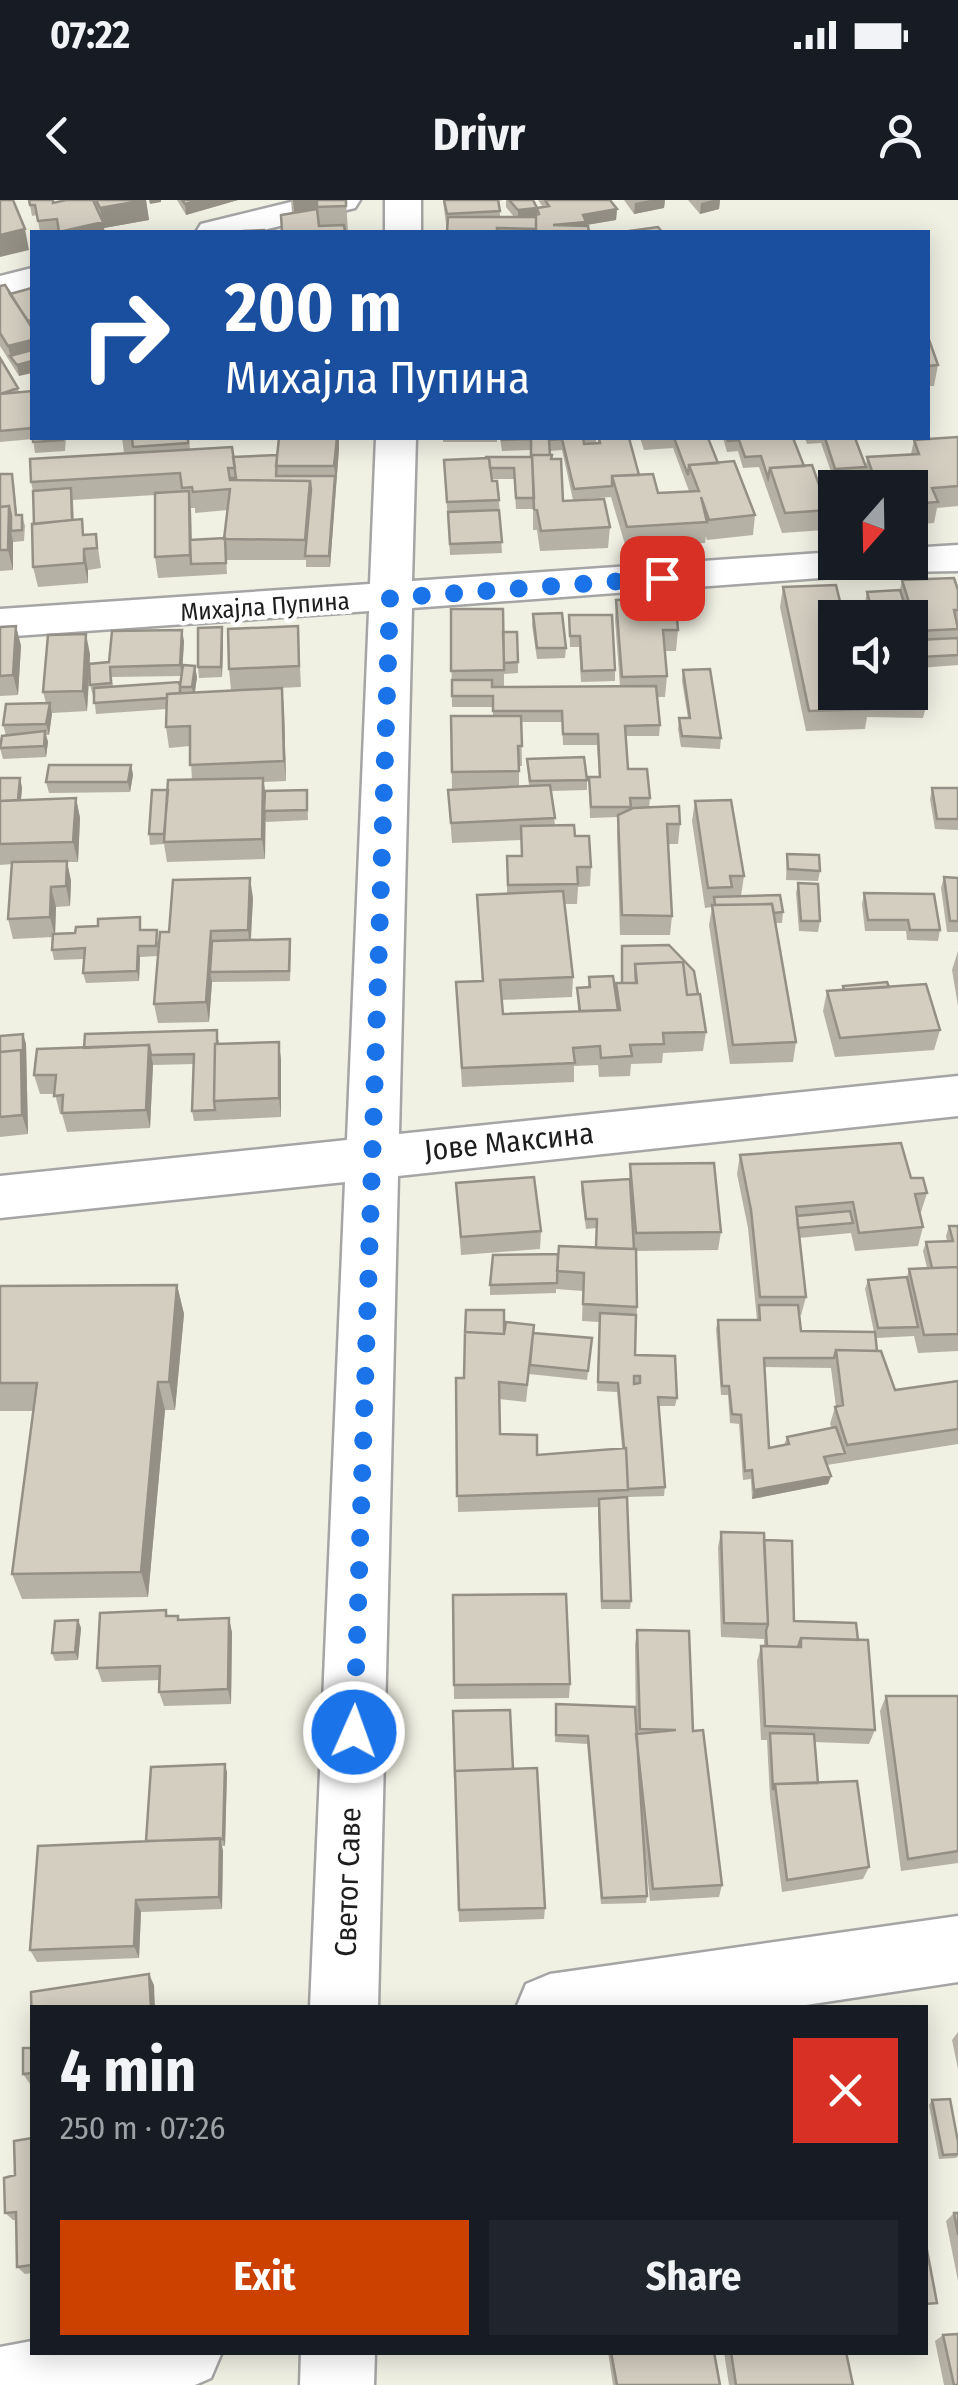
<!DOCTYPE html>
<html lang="en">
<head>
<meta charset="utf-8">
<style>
  :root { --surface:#171b24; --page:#20242c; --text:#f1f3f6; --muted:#9ea1a6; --accent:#cc4100 }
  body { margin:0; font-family:"Fira Sans Condensed",sans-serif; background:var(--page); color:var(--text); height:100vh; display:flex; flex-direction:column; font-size:38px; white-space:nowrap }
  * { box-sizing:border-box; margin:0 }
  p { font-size:32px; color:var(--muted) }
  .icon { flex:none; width:55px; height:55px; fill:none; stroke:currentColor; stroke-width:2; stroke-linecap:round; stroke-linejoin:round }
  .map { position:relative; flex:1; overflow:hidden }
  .drawer { position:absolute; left:30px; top:1805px; width:898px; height:350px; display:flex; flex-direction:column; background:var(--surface); border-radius:0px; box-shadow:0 5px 25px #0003 }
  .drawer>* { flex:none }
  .hud { position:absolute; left:30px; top:30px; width:900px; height:210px; border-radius:0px; box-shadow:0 5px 25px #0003; background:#1a4fa0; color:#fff; overflow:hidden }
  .needle { width:65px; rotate:200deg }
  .tools { position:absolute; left:818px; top:270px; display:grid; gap:20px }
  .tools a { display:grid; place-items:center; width:110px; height:110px; border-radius:0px; background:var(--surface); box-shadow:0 5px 25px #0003; font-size:50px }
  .pin { position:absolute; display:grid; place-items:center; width:85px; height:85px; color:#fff; margin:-42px; border-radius:20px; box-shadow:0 5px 15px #0006 }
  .me { position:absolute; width:110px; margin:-55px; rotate:2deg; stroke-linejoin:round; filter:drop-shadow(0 0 8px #0008) }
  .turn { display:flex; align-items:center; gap:35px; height:210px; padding:0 30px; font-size:45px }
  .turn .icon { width:130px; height:130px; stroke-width:2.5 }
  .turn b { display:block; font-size:70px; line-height:85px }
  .round { display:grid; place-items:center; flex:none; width:105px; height:105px; border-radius:0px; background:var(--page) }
  .headline { display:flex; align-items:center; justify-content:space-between; height:170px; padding:0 30px }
  h1 { font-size:60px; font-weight:700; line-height:75px }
  .action { display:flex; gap:20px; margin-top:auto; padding:20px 30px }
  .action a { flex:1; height:115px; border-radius:0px; background:var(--accent); color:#fff; font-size:40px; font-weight:700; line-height:115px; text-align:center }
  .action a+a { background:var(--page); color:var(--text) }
  .status { display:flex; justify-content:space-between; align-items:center; height:70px; padding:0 50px; background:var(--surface); direction:ltr }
  .status svg { height:28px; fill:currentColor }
  header { display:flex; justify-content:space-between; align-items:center; height:130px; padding:0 30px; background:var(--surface); font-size:45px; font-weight:700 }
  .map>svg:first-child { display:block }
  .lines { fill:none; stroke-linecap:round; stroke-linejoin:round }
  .minor-casing { stroke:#a5a5a5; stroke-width:5 }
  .minor { fill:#fff; fill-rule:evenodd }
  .wall { fill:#b5b1a5; fill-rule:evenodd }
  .shaded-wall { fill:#949086 }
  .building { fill:#d3cec0; stroke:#949086; stroke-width:2.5; fill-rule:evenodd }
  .route { stroke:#1a73e8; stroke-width:18; stroke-dasharray:0 32.4 }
  .labels { text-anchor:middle; stroke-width:9; stroke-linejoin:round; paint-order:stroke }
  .far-street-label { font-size:25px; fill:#1e1e1e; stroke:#fff }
  .street-label { font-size:30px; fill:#1e1e1e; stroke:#fff }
</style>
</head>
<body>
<div class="status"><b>07:22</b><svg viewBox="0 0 49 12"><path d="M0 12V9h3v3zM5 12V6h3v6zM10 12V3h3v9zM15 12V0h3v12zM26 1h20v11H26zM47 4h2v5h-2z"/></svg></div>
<header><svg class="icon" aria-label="back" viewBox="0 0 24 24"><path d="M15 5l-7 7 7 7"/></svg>Drivr<svg class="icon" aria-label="person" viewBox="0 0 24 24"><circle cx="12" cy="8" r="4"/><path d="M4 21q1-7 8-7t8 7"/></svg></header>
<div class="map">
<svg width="958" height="2185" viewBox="0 0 958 2185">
  <rect width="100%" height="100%" fill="#f0f0e3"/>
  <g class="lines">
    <!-- minor casing -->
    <g class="minor-casing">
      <path id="minor" d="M299 0H360L355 8 255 32H196L201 24Z
        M385 0H421V32H385Z
        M32 68V90L0 98V76Z
        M376 238H416L412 381 835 352V362H910V348L958 345V371L901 372 412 408 399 934 958 876V916L398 976 378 1808H310L345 982 0 1018V976L347 940 369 411 0 437V409L370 384Z
        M958 1716V1782L786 1808H516L526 1784 550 1774Z
        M32 2141V2152H222L211 2178 195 2185H0V2147Z
        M301 2152H375L374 2185H300Z"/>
    </g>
    <!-- minor -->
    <use href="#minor" class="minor"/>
  </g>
  <!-- wall -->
  <path class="wall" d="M29 0 54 3 66 0H146L149 20 104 28 40 32 37 15 32 16Z
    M177 0H238L186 15Z
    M291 0H346L348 32H282L292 13Z
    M443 0H503L499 1 500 17H514L506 7V0H533L537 8 543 7 538 0H610L617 9 616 20 586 25 589 32H447Z
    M624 0H665L664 8 634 14Z
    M688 0H720L719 9 700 14Z
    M0 86 10 94 19 176 0 146Z
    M928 137 938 165 934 186H928Z
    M0 158 18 188 19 192 32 191V238H66L65 251 35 253 33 239 0 242Z
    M958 237V306L937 308 934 323 910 325V288H867L864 278 834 280 821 243 807 244 805 238H855L866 267 867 257 911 254 914 240Z
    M122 238H189L190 250 233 257 277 255 279 238H339V249L330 367H306V360H227L226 357 227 374 158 378 155 357V295L73 300 74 320 85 335 96 334 101 368 88 370V383L38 387 33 367V291L31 282 124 253ZM191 308H195V313L228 310 224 338 192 340Z
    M443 238H497V242H443Z
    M500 238H596V244L598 243 599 238 658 293 689 291 673 248 644 250 640 238H708L718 263 755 315 753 335 707 340 706 336 705 343 626 348 611 297 573 300 562 250 550 251 563 301 610 327 608 348 540 351 537 330H533V309H516L514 279H492L499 300 502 353 450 355 444 260 531 257 530 250 502 251Z
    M723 238H793L804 266 828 310 825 330 782 333 759 267 743 268 738 251 727 252Z
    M0 274 14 285 17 315H22L25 326 24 341 13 342V370L0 371Z
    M902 380 958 390V465L919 468 926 507 923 518 867 517 865 529 806 531 780 407 783 387 835 418V479H831L835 492H910L913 451 912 446H910V418H869L865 402 867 392 900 390Z
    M616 400 678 430 676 451H665L667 476 665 497H657L660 525 659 536H625L628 569 650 598 649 608 680 624 678 644H668L672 716 670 735H620L617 635 618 617 590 618 589 577H599L597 545H563L562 522H521L522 566H519V586H529L527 559 587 580V590L551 591 555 626 575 636 591 667 590 686 578 687 577 704H564L573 777 572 797 501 800 503 814 578 811 577 788 588 787 589 777 616 794V783H621L622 746 698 794 706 832 703 851 663 853 662 863 631 864 630 876 599 877 598 865 574 866V882L462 887 456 782 482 781 477 695 507 694V656H521V640L452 643 448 590 452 589 451 516H493V507H452L451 409 503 432 518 462V473L504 474V487L620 486 615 420Z
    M533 414 566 448 565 458 537 459 532 425Z
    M569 415 615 470V481L581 482 579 447H570Z
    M16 426 21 446 18 495 0 496V427Z
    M298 426 301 487 231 490 229 469Z
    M222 427 223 438 222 477 199 478 198 467Z
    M184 441 182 472 197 477 195 492 284 509 286 581 264 582 265 591 307 590 308 620 266 622 265 620V659L167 662 164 644 150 645 149 634 168 590 192 580 190 546 169 548 166 527 167 509 96 514 94 496H93L90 485V468L87 511 52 513 49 535H46L48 542 46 557 3 559 0 548 6 535 3 525 46 503 43 492 90 454V464L109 462ZM181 476 180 486 113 487 112 477Z
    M683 470 721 538 720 549 681 547 678 529 679 518H688L682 481Z
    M131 565 133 575 130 592 49 593 46 582Z
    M0 578H20L22 588 21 600 76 598 80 618 78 662H67L71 681 70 706 56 707 55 734 142 730 159 742 169 732 253 698 251 740 291 749 290 781 212 782 209 822 158 823 154 804 158 756 140 757 139 781 86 783 83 773 84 759 54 760 52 750 53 737 13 739 8 719 12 664 0 665Z
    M932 588H958V630L935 629 930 599Z
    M695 601 744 676 741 696 783 712 782 723H776L796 842 793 862 730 864 709 725 712 707 705 708 692 621Z
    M787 654 820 671 818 681 786 680Z
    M944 677 958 678V732H947L941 688Z
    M798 683 820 721 818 732 799 731 796 693Z
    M864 693 940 730 938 741 907 740 906 731H865L862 704Z
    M958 751V806L952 770Z
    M843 786 940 830 934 850 835 857 823 811 827 791 842 790Z
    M23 834 26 844 28 934 0 937V836Z
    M219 840V844L279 842 281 861V917L194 921 192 911 194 864 153 865 150 928 67 932 62 914H60L55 894H40L34 875Z
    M740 955 911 978 927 993 921 1012H919L923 1027 918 1046 855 1051 851 1033 799 1038 806 1097 801 1115H799L801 1131 874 1132 865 1089 868 1080 907 1077 909 1069 927 1068 923 1051 926 1042 947 1041 946 1036 949 1026H958V1151L918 1153 914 1136 876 1138 877 1151 895 1190 958 1181V1244L827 1265 831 1276 828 1284 752 1299 751 1279 743 1280 739 1224 730 1223 728 1195H721L716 1129 718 1120H757L748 1028 737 974ZM764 1167 831 1168 836 1207H835L830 1224 832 1228 787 1237 784 1245 769 1248Z
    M630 964 721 1032 718 1050 636 1051 637 1107 635 1155 677 1198 675 1206H658L665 1287 664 1296 627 1297 631 1401 630 1409H601L598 1307 458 1312 456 1178H464L504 1134 533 1133 592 1138 587 1180 529 1174 526 1202 499 1199 500 1234 537 1255 622 1248 617 1192 597 1191 599 1122 582 1121 583 1091 556 1089V1093L490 1095V1085L558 1054 596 1047V1028L586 1029 581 991 582 982 629 979Z
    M456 983 541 1031 540 1049 461 1055Z
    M177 1085 184 1114 175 1210H165L148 1397 22 1399 12 1374 33 1211H0V1086Z
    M721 1332 764 1340 794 1421 858 1440 875 1530 869 1544 814 1542 818 1583 869 1667 863 1679 782 1692 770 1597 767 1540H761L757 1461 761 1446H764V1439L721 1437 718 1347Z
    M453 1395 570 1484 569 1498 454 1499Z
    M166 1410 168 1416 180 1420 229 1418 232 1433 231 1504 164 1506 159 1492 160 1480 102 1482 97 1468Z
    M78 1420 81 1428 78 1460 55 1461 52 1453Z
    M637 1430 693 1531 722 1685 719 1697 650 1701 642 1626 647 1696 646 1703 601 1704 587 1544 555 1542 556 1504 636 1535 635 1445Z
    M886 1496H958V1663L901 1671 880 1511Z
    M453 1511 513 1569 545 1708 544 1719 459 1722Z
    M227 1572 225 1646H222L223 1651 222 1709 141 1712 139 1758 37 1762 30 1750 146 1641Z
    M958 1832V1869L952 1840Z
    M32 1848V1884H30L23 1874Z
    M932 1900 958 1942V1956L956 1958 939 1959 929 1905Z
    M32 1938V2073L25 2074 17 2067 16 2020H13L5 2013 15 1975Z
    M954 2013H958V2081L946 2021Z
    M943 2135 958 2185H944L935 2141Z
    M608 2152H714L720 2185H613Z
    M724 2152H846L853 2185H729Z"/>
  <!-- shaded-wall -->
  <path class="shaded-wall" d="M146 0 149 20 104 28 105 32H59L102 22 100 8Z
    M149 0H161V2L150 4Z
    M200 0H238L186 15 185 4Z
    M293 0H317L319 29 296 32Z
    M650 0H665L664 8 634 14 635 3Z
    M713 0H720L719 9 700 14 701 3Z
    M537 8V18L518 21V10Z
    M617 9 616 20 586 25V32L553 25 583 15Z
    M25 29 29 50 0 57V35Z
    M32 140V173L19 176 17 165 10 156 13 167 8 146Z
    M337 238H339V249L336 287 334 266Z
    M335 276 336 287 330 367 329 356Z
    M189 291 191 312 192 364H191L190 355Z
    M9 306 14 327 11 331 13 342V370L8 350Z
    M84 349 88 370V383L84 363Z
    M16 426 21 446 18 495 13 475Z
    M222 427 223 438 222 477 221 467Z
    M182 430 184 441 182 476 180 465Z
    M86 434 90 454 87 511 83 491Z
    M195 466 197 477 194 497 192 487Z
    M282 488 284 509 286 581 284 561Z
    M50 503 52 514 49 535 46 524Z
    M45 531 48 542 46 557 44 546Z
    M131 565 133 575 130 592 128 582Z
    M20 578 22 588 19 620 17 609Z
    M263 578 266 598 265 659 262 639Z
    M76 598 80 618 78 662 73 642Z
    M67 661 71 681 70 706 66 686Z
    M250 678 253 698 250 750 248 730Z
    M51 687 56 707 55 737 50 717Z
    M211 731 214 751 210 772 212 782 209 822 206 802Z
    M138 746 140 757 139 781 137 771Z
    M23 834 26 844 28 934 22 915 21 850Z
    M279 842 281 861V917L279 898Z
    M149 845 153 864 150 928 146 910Z
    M177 1085 184 1114 175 1210 169 1182Z
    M158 1182 165 1210 148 1397 141 1372Z
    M831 1276 828 1284 752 1299 754 1290Z
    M229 1418 232 1433 231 1504 228 1489Z
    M78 1420 81 1428 78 1460 75 1452Z
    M225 1564 227 1572 225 1646 223 1639Z
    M220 1638 223 1651 222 1709 219 1697Z
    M136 1700 141 1712 139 1758 134 1746Z
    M149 1774 154 1785 155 1808H151Z"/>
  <!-- building -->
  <path class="building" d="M0 0H13L25 29 0 35Z
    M29 0H53V3L66 0H93L103 22 59 32 57 19 38 21 35 5H30Z
    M96 0H145L100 8Z
    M182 0H200L185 4Z
    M317 0H346V6L317 7Z
    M444 0H498L500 11 447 14Z
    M509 0H533L537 8 518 10Z
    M545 0H610L617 9 583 15 586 22 553 25 588 26 589 32H536V17L530 16 539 14 537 8 549 6Z
    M317 9 319 26 344 25 345 32H282L281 15Z
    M448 17H536V29L497 28V32H447Z
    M658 27 662 32H622Z
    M264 30V32H244V31Z
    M5 85 32 128V140L8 146 0 133V86Z
    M32 88V120L28 121 10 94Z
    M928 137 938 165 928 166Z
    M32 150V161L17 165 10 156Z
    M0 158 18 188 0 194Z
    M32 191V228L0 231V194Z
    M958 237V286L932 288 938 302 910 304V288H878L867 257 919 254 914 240Z
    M33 238H64L63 240 33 242Z
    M132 238H188V243L133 247Z
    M279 238H337L334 266H276Z
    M502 238H583L584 244 600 243 599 238H629L639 275 612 276V286L574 289 562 239 549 240 550 255H532L534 298H516L514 268H490L489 258 485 257H531V239L502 240Z
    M674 238H708L718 263 689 265 688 275Z
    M727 238H793L804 266 770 268 768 278 761 256 745 257 739 240 728 241Z
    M825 238H855L866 267 835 269Z
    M232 247 235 268H228L230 280 310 281 305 340 224 339 230 289 193 292 192 287 182 288 180 273 31 282 30 259Z
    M277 255 276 276H335L329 356H305L311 290 310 281 230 280V278H236L233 257Z
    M532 255H552L551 259H561L563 301 604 299 610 327 541 331 537 310 534 309Z
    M489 258 492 281H497L499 300 447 302 444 260Z
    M734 261 755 315 709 320 701 297 707 322 627 327 612 276 653 274 658 293 699 291 689 265Z
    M812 265 828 310 785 313 770 268Z
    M0 274H12L16 315H22V330L11 331V316L9 306 0 307Z
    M71 288 72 320 34 324 33 291Z
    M189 291 190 355 155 357V293Z
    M9 306 8 350H0V307Z
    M499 310 502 342 450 344 448 312Z
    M82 319 83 335 96 334 97 348 84 349V363L33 367 32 324Z
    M225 338 226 363 191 364 190 340Z
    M954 378 958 390V410H954L958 429 918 431 902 380Z
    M836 385 844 418H835V459H827L832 482H835V492H865L869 509 809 511 783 387Z
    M900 390 909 418H874L867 392Z
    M675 397 678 430H663L667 476 622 477 616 400Z
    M451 409H503L504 470 451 471Z
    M562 413 566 448H537L533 414Z
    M569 415H612L615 470 582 471 580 436H570Z
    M16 426 13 475 0 476V427Z
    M298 426 299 466 229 469 228 429Z
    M222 427 221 467H198V428Z
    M182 430 180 465 110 467 111 483 90 485 89 464 109 462 112 431Z
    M503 432H517L518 462 504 463Z
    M86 434 83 491 43 492 48 435Z
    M958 438V455L921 457 916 440Z
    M910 451H916L926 507H868L865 492H910Z
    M183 465 195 466 192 487H180V493L167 494V498L94 503V488L179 482 180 486Z
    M710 469 721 538 682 536 679 518H690L683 470Z
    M452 480H492V487L656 486 660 525 625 526 628 569H647L650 598H630L631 607H591L589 577H600L598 534H563L562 511H493V496H452Z
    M282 488 284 561 190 565V526L166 527 167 494Z
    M50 503 46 524 3 525 6 504Z
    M451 516H521L522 546H518L519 571 452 572Z
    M45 531 44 546 0 548 2 536Z
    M584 557 587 580 530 581 527 559Z
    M49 565H131L128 582H46Z
    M0 578H20L18 600 0 601Z
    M263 578 262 639 164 642 168 580Z
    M550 585 555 618 451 623 448 590Z
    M932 588H958V619H937Z
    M152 590H168L164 634H149Z
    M307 590V610L264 611 265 591Z
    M76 598 73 642 0 644V601Z
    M731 600 744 676H730L732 687 708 688 695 601Z
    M679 606 680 624H667L672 716 622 715 618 615 633 608Z
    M574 625 575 636H589L591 667H577L578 684 508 685 507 656H522L521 626Z
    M787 654 819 655 820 671 788 669Z
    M67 661 66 686 51 687 50 717 8 719 12 662Z
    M944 677 958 678V721H950Z
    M250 678 248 730 211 731 206 802 154 804 160 732H169L173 680Z
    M798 683 818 684 820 721H801Z
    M563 691 573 777 500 780 503 814 620 810 616 783H637L635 764 683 762 687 795 700 794 706 832 663 833 664 844 630 845 632 856 601 858 600 846 573 848 575 863 462 868 456 782 483 781 477 695Z
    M864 693 934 694 940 730H910L908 720H868Z
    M780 695 783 712 774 713 772 704 715 705 714 697Z
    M772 704 796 842 733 845 712 705Z
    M140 717V730H157L156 746H138L137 771 83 773 85 748 52 750 53 734 75 733 76 727 98 726V719Z
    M290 739 289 771 210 772 212 741Z
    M669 745 694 771 698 794 687 795 683 762 635 764 636 783H622V746Z
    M613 776 618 810 580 811 577 788 590 787 589 777Z
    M887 782 889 787 844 790 843 786Z
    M926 784 940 830 840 838 827 791Z
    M217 830V844H215L214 901 215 910 192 911 194 854 151 855 149 845 84 848 85 834Z
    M23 834V859L21 850 0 852V836Z
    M279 842V898L214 901 215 844Z
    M149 845 146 910 62 913 63 895 54 896 56 875H34L37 849Z
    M21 850 22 915 0 917V852Z
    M901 943 911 978H923L927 993 915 994 923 1027 859 1033 853 1002 796 1007 806 1097H760L751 1010 740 955Z
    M714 963 721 1032 636 1033 630 964Z
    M534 977 541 1031 461 1037 456 983Z
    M630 979 634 1049 596 1048 597 1019H586L582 982Z
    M850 1011 853 1023 798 1028 797 1016Z
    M949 1026H958V1067L932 1068 926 1042 953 1041Z
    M559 1046 636 1049 637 1107 583 1104 584 1073 557 1071Z
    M558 1054 557 1083 490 1085 493 1055Z
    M958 1067V1134L924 1135 909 1069Z
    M907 1077 918 1127 878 1128 868 1080Z
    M177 1085 169 1182H158L141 1372 12 1374 37 1183H0V1086Z
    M759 1105H798L801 1131 875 1132 877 1151 836 1150 834 1158H764L769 1248 789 1244 787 1237 836 1227 845 1253 824 1257 831 1276 754 1290 752 1270 745 1271 741 1215 732 1214 729 1186H722L718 1120H760Z
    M466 1110H504V1134L465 1132Z
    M600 1113 636 1115 635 1155 675 1156 677 1198 658 1197 665 1287 628 1289 626 1248H624L618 1183 598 1182ZM634 1176H640V1183L634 1184Z
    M506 1122 534 1125 527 1185 499 1182 500 1234 537 1235V1255L626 1248 628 1290 457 1296 456 1178H464L465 1132 504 1134Z
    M533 1133 592 1138 588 1171 530 1165Z
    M836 1150 881 1151 895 1190 958 1181V1229L847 1245 835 1207 843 1205Z
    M627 1297 631 1401H602L599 1299Z
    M721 1332 764 1333 768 1424 724 1423Z
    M764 1340 792 1341 794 1421 856 1423 858 1440 801 1438 798 1447 767 1446 766 1431 768 1424Z
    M566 1394 570 1484 454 1485 453 1395Z
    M166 1410V1416H178V1420L229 1418 228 1489 159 1492 160 1466 97 1468 100 1413Z
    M78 1420 75 1452 52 1453 55 1421Z
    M637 1430 689 1431 693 1531 703 1530 722 1685 653 1689 636 1534 676 1530 640 1529Z
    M801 1438 868 1440 875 1530 765 1526 761 1446 801 1447Z
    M886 1496H958V1651L908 1659Z
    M556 1504 635 1507 647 1696 602 1698 588 1536 556 1535Z
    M510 1510 513 1569 455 1571V1577L453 1511Z
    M770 1533 814 1534 818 1583 775 1584 773 1590Z
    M225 1564 223 1639 146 1641 151 1567Z
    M537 1568 545 1708 459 1710 455 1571Z
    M857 1581 869 1667 787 1680 775 1584Z
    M220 1638 219 1697 136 1700 134 1746 30 1750 38 1646Z
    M149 1774 151 1808H32V1834L31 1792Z
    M23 1848H32V1873L23 1874Z
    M950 1899 958 1942V1954L943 1955 932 1900Z
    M32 1938V2065L17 2067 16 2012 5 2013 4 1978 15 1975 14 1941Z
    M954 2013H958V2035Z
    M925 2045H926L937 2103 925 2104Z
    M958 2134V2185H954L943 2135Z
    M611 2152H714L720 2185H617Z
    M731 2152H846L853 2185H736Z"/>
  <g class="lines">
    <!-- route -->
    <path class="route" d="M354 1532 390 398 662 378"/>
  </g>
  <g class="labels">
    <!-- far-street labels -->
    <g class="far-street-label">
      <text transform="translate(265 406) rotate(-4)" y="9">Михајла Пупина</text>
    </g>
    <!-- street labels -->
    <g class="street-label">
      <text transform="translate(509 942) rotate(-6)" y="10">Јове Максина</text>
      <text transform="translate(348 1682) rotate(-88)" y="10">Светог Саве</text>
    </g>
  </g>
</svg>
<div class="tools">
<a><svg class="needle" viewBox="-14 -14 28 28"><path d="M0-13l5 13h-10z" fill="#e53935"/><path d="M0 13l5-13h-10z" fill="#9ea1a6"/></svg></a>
<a><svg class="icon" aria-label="sound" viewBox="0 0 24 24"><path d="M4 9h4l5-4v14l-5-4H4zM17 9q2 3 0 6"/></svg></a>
</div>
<div class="pin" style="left:662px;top:378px;background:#d93025"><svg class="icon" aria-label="arrive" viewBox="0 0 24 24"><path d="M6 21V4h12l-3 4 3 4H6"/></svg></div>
<svg class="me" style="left:354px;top:1532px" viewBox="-20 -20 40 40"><circle r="17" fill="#1a73e8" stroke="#fff" stroke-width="3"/><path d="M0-11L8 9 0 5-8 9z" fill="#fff"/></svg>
<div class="hud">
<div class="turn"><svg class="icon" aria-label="right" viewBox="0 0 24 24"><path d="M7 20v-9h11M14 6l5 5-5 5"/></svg><div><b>200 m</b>Михајла Пупина</div></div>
</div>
<section class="drawer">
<div class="headline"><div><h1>4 min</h1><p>250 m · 07:26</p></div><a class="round" style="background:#d93025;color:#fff"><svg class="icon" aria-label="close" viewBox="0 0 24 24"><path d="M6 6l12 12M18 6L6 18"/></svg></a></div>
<div class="action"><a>Exit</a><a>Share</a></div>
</section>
</div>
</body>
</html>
